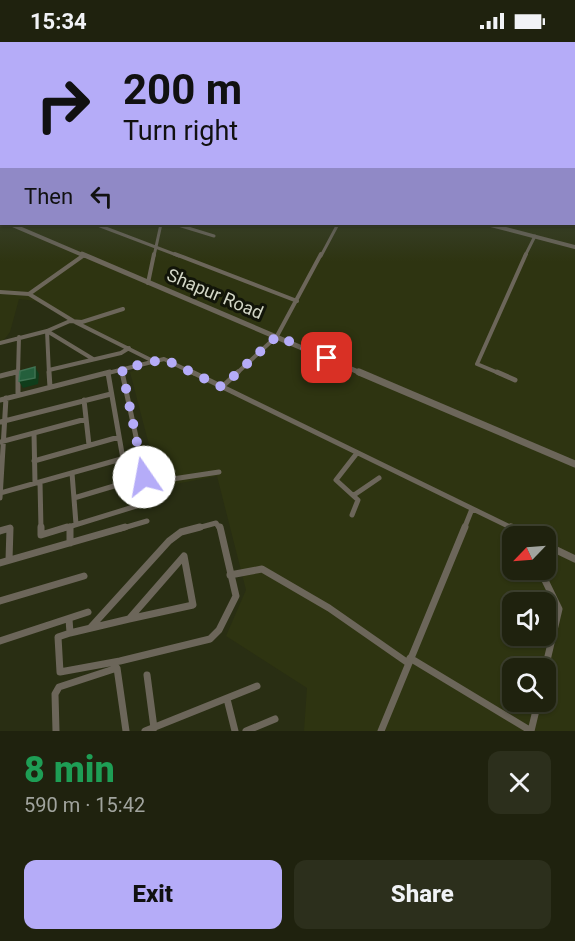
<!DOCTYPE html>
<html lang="en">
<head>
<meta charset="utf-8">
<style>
  :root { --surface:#1f220e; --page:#2c2f1c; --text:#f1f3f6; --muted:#a1a49e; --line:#3c3f2e; --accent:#b5acf8 }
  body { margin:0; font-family:Roboto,sans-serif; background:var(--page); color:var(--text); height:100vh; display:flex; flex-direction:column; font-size:22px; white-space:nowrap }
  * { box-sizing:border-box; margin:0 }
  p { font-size:20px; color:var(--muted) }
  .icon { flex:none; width:33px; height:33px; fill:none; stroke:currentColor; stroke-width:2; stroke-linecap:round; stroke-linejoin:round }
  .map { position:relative; height:689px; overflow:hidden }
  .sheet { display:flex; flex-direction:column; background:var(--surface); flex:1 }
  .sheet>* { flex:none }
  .banner { position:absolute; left:0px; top:0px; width:576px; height:183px; box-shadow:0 2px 4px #0004,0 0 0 2px var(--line); background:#b5acf8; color:#111; overflow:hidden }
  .needle { width:39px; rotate:245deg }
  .tools { position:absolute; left:502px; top:484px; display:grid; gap:12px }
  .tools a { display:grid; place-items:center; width:54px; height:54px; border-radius:12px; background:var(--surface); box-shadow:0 2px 4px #0004,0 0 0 2px var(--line); font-size:30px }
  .pin { position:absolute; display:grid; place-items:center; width:51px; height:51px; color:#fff; margin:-26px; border-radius:12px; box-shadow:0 3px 9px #0006 }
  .me { position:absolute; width:66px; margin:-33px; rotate:348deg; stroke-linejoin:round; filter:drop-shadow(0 0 4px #0008) }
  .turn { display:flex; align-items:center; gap:21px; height:126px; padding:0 24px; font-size:27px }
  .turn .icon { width:78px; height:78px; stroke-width:2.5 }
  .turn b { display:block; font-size:42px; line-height:51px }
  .then { display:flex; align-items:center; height:57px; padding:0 24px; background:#0003; gap:12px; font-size:22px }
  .round { display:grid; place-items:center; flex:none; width:63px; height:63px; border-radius:12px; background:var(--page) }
  .overview { display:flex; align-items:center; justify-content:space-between; height:102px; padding:0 24px }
  h1 { font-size:36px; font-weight:800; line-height:45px; color:#1e9e55 }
  .cta { display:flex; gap:12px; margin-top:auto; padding:12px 24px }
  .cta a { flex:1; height:69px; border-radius:12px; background:var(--accent); color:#111; font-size:24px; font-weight:800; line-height:69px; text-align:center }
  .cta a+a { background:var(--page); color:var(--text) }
  .status { display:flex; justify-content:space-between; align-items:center; height:42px; padding:0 30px; background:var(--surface); direction:ltr }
  .status svg { height:16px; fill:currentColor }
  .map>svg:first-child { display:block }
  .built { fill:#2e3411; fill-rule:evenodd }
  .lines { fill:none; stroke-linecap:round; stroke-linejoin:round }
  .minor-far3 { stroke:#6c665a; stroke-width:3 }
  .minor-far2 { stroke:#6c665a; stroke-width:4 }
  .minor-far1 { stroke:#6c665a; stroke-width:5 }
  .minor { stroke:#6c665a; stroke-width:7 }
  .tertiary-far2 { stroke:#6c665a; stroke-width:4 }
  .tertiary-far1 { stroke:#6c665a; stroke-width:5 }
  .tertiary { stroke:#6c665a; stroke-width:7 }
  .shaded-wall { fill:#103d1b }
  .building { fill:#245f3c; stroke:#3f7252; stroke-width:1.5 }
  .route { stroke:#b5acf8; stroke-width:10; stroke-dasharray:0 18 }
  .labels { text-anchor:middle; stroke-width:6; stroke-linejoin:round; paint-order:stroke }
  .street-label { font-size:18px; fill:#d3d7c7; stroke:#121509 }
</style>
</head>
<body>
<div class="status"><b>15:34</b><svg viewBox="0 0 49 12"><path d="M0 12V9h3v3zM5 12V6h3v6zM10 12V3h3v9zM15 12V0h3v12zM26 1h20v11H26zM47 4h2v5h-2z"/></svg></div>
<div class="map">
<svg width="575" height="689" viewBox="0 0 575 689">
  <rect width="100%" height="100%" fill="#292e13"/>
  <!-- built -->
  <path class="built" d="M575 123V689H304L307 646 226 594 246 548 217 434 160 445 130 330 160 320 36 259 19 257 10 290 0 303V159L2 182H574ZM513 495H546V528H513ZM513 561H546V594H513ZM513 627H546V660H513Z"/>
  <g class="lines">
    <!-- minor-far3 -->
    <path class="minor-far3" d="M95 182 179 214
      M175 182 214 194
      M154 214 161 182
      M321 214 338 182
      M525 214 535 194"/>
    <!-- minor-far2 -->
    <path class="minor-far2" d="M175 212 297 259
      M148 241 154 212
      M0 250 29 252 75 280 153 319
      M29 252 84 213
      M47 289 49 332
      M47 289 93 317
      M0 301 47 289 70 279 82 280 123 267
      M121 327 122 332
      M49 328 121 311 129 306
      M9 332 18 330
      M18 332 19 295
      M104 332 164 317 195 332
      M236 332 277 294 321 212
      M501 332 477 322 526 212"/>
    <!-- minor-far1 -->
    <path class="minor-far1" d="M49 330 50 345
      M122 330 146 441 219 430
      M192 330 514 487
      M497 330 515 338
      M108 331 123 417
      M0 334 16 330
      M222 345 238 330
      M18 353V330
      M0 358 110 330
      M84 358 89 403
      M0 380 111 352
      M34 391 35 441
      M0 400 86 377
      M34 419 119 395
      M72 431 76 482
      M40 440 41 487
      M0 451 139 412
      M354 453 379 436
      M0 456 6 356
      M74 456 144 435
      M352 473 358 458 336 438 357 411
      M70 484V487
      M8 487H10
      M62 487 143 462
      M120 487 147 479
      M194 487 216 481 220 487
      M464 487 472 467"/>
    <!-- minor -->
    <path class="minor" d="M41 485V493L67 485
      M70 485V501
      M511 485 531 495
      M0 489 10 486 9 518
      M546 503 575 517
      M184 514 193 563 129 577Z
      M0 521 125 485
      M540 528 559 567 545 627
      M230 533 262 527 329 566 408 621
      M0 559 84 534
      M69 577 70 591 129 577
      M91 585 169 499 181 490 200 485
      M70 591 58 595 60 630 120 619 210 597 219 588 236 554 220 485
      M0 599 88 570
      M410 616 531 689
      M147 633 154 686
      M227 657 235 689
      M56 689 55 652 59 645 117 626 126 689
      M145 689 257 644
      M246 689 275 677
      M381 689 465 485
      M531 689 538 660"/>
    <!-- tertiary-far2 -->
    <path class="tertiary-far2" d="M10 182 85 214
      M487 182 575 205"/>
    <!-- tertiary-far1 -->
    <path class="tertiary-far1" d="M82 212 363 332"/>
    <!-- tertiary -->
    <path class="tertiary" d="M359 330 575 422"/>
  </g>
  <!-- shaded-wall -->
  <path class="shaded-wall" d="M35 325 39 332 38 342 23 346 19 339Z"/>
  <!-- building -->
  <path class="building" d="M35 325V336L19 339 20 329Z"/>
  <!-- sky -->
  <linearGradient id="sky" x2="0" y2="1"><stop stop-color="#17190a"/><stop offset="0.56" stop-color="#434c44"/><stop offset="1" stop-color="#434c44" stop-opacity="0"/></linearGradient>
  <rect width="575" height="220" fill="url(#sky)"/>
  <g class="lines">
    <!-- route -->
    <path class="route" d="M144 435 122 327 164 317 222 345 277 294 327 316"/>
  </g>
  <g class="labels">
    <!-- street labels -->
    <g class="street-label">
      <text transform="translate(215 252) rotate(23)" y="6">Shapur Road</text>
    </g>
  </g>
</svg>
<div class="tools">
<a><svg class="needle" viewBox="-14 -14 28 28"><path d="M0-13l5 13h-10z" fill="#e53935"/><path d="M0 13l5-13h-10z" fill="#a1a49e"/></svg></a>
<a><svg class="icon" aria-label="sound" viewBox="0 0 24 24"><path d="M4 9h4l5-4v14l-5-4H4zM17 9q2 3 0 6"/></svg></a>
<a><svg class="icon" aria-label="search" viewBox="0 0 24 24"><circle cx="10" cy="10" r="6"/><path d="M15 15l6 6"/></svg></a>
</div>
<div class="pin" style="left:327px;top:316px;background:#d93025"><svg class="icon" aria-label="arrive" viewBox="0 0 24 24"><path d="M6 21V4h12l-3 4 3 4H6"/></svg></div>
<svg class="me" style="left:144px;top:435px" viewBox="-20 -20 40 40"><circle r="19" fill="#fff"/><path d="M0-13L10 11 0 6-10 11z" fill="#b5acf8"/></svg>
<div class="banner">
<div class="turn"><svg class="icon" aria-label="right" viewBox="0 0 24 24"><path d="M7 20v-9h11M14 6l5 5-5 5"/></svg><div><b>200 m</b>Turn right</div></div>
<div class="then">Then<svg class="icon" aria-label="left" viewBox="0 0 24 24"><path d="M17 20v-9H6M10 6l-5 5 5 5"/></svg></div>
</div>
</div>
<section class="sheet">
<div class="overview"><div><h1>8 min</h1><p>590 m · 15:42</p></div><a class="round"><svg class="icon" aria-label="close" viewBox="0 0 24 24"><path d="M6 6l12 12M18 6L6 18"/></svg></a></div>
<div class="cta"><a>Exit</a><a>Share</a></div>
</section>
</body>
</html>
